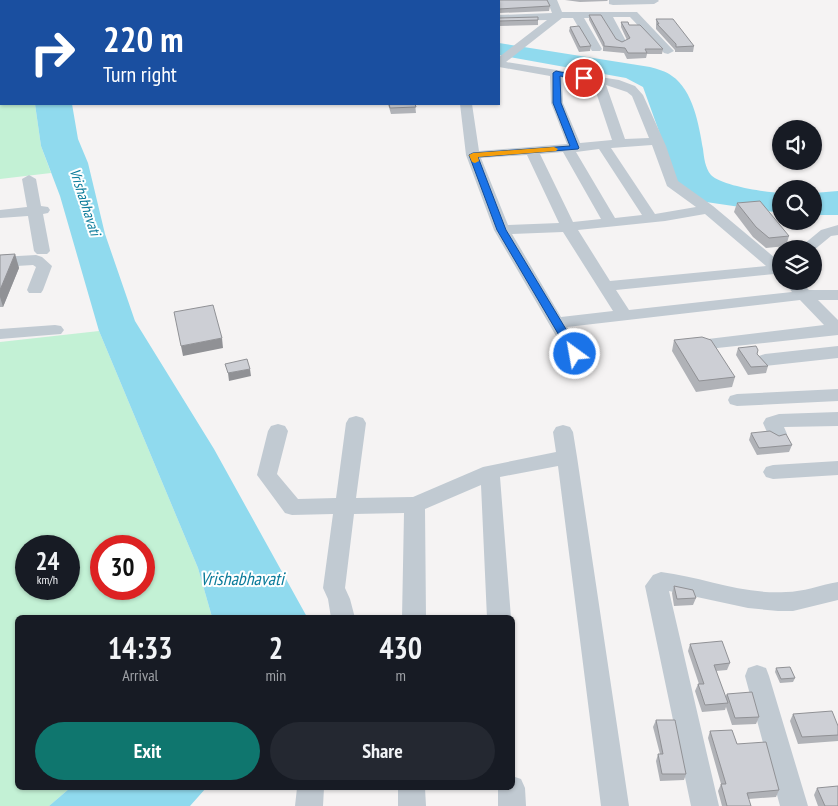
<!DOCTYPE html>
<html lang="en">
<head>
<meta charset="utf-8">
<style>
  :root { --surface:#171b24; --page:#242831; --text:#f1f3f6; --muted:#9ea1a6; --accent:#0f766e }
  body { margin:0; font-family:"PT Sans Narrow",sans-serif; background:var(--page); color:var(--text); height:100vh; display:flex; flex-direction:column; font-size:19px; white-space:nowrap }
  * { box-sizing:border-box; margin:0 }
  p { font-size:16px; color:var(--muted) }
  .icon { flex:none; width:28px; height:28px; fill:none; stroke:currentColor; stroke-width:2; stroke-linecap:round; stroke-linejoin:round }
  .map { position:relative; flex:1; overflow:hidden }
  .details { position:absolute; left:15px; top:615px; width:500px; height:175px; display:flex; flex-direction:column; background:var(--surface); border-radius:8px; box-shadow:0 1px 4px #0004 }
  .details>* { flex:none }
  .banner { position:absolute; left:0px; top:0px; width:500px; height:105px; box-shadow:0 1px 4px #0004; background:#1a4fa0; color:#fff; overflow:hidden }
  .buttons { position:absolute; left:772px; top:120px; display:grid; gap:10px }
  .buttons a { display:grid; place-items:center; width:50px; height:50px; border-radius:50%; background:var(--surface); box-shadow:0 1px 4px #0004; font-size:25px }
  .speed { position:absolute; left:15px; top:535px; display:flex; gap:10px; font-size:25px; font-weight:700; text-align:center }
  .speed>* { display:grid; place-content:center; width:65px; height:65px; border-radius:50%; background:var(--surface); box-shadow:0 1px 4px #0004; line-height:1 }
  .speed small { font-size:12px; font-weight:400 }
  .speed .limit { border:8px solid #d22; background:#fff; color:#111 }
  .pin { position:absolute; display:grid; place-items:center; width:42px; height:42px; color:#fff; margin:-21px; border:2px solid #fff; border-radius:50%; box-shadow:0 1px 5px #0007 }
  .me { position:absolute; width:55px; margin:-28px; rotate:328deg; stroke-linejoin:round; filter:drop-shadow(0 0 4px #0008) }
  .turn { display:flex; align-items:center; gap:18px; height:105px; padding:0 20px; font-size:22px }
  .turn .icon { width:65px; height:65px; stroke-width:2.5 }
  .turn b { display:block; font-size:35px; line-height:42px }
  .eta { display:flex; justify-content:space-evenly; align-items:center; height:85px; text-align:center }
  .eta b { font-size:30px; font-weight:600; line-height:35px }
  .button { display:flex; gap:10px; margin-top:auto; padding:10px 20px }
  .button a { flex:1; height:58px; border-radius:30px; background:var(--accent); color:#fff; font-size:20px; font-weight:600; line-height:58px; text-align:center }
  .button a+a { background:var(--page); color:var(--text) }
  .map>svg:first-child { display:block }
  .green { fill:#c3f1d5; fill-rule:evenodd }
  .water { fill:#90daee }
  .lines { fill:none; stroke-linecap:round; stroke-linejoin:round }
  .minor { fill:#c1cad2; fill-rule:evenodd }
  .wall { fill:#b0b2b7 }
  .shaded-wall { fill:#909195 }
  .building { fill:#cdcfd5; stroke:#909195 }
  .route { fill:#1a73e8; stroke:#114b97 }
  .slow { fill:#f59e0b }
  .labels { text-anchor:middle; stroke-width:4; stroke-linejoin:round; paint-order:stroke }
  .water-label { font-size:15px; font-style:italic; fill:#0c7c9b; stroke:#fff }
  .near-water-label { font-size:18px; font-style:italic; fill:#0c7c9b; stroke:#fff }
</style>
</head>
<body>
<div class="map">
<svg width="838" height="806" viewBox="0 0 838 806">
  <rect width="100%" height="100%" fill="#f5f3f3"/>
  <!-- green -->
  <path class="green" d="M0 86 1 104H35L41 146 51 173 0 179Z
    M99 331 198 568 212 617 18 618V788H70L49 806H0V342ZM26 546H69V589H26ZM101 546H144V589H101Z"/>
  <!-- water -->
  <path class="water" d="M499 43 650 67C657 69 666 71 672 76 693 90 699 125 703 149 704 157 705 168 711 175 722 186 765 192 781 193V213L706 202 678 184 643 87 626 78 499 55Z
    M35 104H72L78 139 88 163 105 234 135 321 214 449 307 617H212L198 568 99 331 60 196 41 146Z
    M838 191V215H814V193Z
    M70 788H206L190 806H49Z"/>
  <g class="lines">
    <!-- minor -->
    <path class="minor" d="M346 0H356V1H346Z
      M408 0H418L419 1H409Z
      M547 0H557L562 12H637L674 51 668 54 664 53 630 17H613L627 43 622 46 617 43 603 18H584L602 49 600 51H592L573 18H562L506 62 619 80 635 86 643 95 666 146 678 181 713 206 781 263V277L774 274 616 290 629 310 792 292 783 281H800L809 290H838V300H818L838 320V335L708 349 702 348 699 344 702 340 708 339 824 325 800 300 567 327 584 354 581 358 575 360 569 358 494 230 466 155 460 104H472L479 151 567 144 551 103 550 76 499 67V57L547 20 499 21V15L552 13ZM562 78 593 83 612 140 580 143 563 103ZM606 85 627 92 632 96 649 138 625 139ZM652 145 667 186 696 207 655 214 611 148ZM599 149 642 215 615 218 576 152ZM563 152 601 219 573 222 540 154ZM527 155 559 223 508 225 481 158ZM705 214 766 266 610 281 578 230 665 221ZM563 232 613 311 561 317 512 234Z
      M609 0H658L659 1 654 4 613 5 609 4Z
      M0 78 1 79V86H0Z
      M29 175 36 179 41 206 48 207 50 210 48 213 43 214 50 251 47 254H37L34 251 28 216 0 218V210L27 207 22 179Z
      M838 225V235L831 236 814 250V249H798L821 230Z
      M36 255 42 257 52 266 43 290 41 293H29L27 290 36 267 33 265 0 267V257Z
      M55 325 61 326 64 330 61 334 0 339V329Z
      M838 346V358L765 366 759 364 756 360 759 356 765 354Z
      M838 389V401L737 406 730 404 728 400 730 396 737 394Z
      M838 412V426L784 427 787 434 784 439 777 441 770 439 763 423 766 418 779 414Z
      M356 416 363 418 366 423 356 498 413 497 483 467 556 452 553 432 556 427 563 425 570 427 573 432 577 457 629 806H601L558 466 500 477 511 618H487L481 485 425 509 426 618H402L404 513 354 514 345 588 350 599 355 618H331L328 599 323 588 333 514 292 515 285 513 257 475 268 431 271 426 278 424 285 426 288 431 277 474 298 499 336 498 346 423 349 418Z
      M838 461V475L773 479 766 477 763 472 766 467 773 465Z
      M661 572C702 577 744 595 786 592 803 592 820 585 838 582V600L793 611H778L748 608 669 591 719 806H691L645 586 653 575Z
      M757 665 766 668 769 676 808 806H780L745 676 748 668Z
      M512 776 521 779 525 788 526 806H498V788H512Z
      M297 788H324L323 806H295Z
      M398 788H425L426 806H398Z"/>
  </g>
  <!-- wall -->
  <path class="wall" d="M421 0H547L550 6 549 11 499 13V1H421Z
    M565 0H608L607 1 580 2Z
    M589 15 616 39 622 42 627 40 621 27V22L629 25 663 49 662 54H647L646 58 627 59 624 53 603 51V47L589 20Z
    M499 16V18L538 20V25L499 26Z
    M656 19 694 46 693 52H675V50L656 29Z
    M570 27 591 46 590 51 579 52 569 31Z
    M388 104H415L416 113 391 114Z
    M737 203 789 236 786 246 766 248 753 237 734 212Z
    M15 254 19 268 3 307H0V255Z
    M674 340 735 377 732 387 696 392 672 351Z
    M738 348 757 354 768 366 766 373 748 375 736 355Z
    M751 433 792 445 789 452 757 455 749 440Z
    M674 586 696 598 693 605 674 606 672 593Z
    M690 644 730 663 727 670 716 671 725 697 727 694 759 717 756 724 732 725 726 707 725 710 702 712 695 691 698 684H699L688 651Z
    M776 668 795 678 793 682 780 683 775 672Z
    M793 714 838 726V741L798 744 790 721Z
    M656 720 686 774 684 780 660 781 656 761 658 754H660L653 727Z
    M710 731 737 744 779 790 776 797 748 799 751 806H722L718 791 721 784 708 738Z
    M817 788 838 806H818L814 795Z"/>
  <!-- shaded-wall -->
  <path class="shaded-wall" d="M0 0H5L4 1H1V4L0 6Z
    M15 254 19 268 3 307 0 297V290Z
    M222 338 223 348 183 356 181 346Z
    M250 369 251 376 229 381 228 373Z"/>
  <!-- building -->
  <path class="building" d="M422 0H547L550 6 499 9V1H422Z
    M589 15H601L616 39 622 42 630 38 621 22H628L629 25H640L663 49H645L647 53H628L625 48 604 46V43Z
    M499 16V18L538 17V20L499 21Z
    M656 19H673L694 46 676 47V44L657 24H659Z
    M579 26 591 46 580 47 570 27Z
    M1 30V39H0V31Z
    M389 104H415L416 107 390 108Z
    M760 201 789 236 769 238 756 227 737 203Z
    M15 254 0 290V255Z
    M213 305 222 338 181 346 174 312Z
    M702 337 711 340 735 377 699 381 674 340Z
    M756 346 758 350 757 354 768 366 751 367 738 348Z
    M247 359 250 369 228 373 225 364Z
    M770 431 779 436 786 434 792 445 759 448 751 433Z
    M674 586 693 590 696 598 677 599Z
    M722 641 730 663 714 665 728 703 705 705 698 684H704L690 644Z
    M790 667 795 678 781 679 776 668Z
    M752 692 759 717 735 718 727 694Z
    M832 711 838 726V735L802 737 793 714Z
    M656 720H675L686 774H662L658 754H663Z
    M732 730 737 744 766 742 779 790 747 793 751 806H727L721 784H726L710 731Z
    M838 786V806H825L817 788Z"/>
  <!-- route -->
  <path class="route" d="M556 71 588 78 584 80 560 76 561 103 579 148 578 149 478 157 506 230 581 354 575 357 570 354 497 230 469 155 473 153 570 146 553 103V73Z"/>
  <!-- slow -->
  <path class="slow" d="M554 147 558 149 556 151 478 157 479 161 475 163 472 162 469 155 473 153Z"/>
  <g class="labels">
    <!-- water labels -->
    <g class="water-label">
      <text transform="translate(85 202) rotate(72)" y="5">Vrishabhavati</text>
    </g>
    <!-- near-water labels -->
    <g class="near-water-label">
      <text x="242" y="585">Vrishabhavati</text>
    </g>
  </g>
</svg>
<div class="buttons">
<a><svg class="icon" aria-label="sound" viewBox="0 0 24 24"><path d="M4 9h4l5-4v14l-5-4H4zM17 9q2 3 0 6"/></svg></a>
<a><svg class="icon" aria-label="search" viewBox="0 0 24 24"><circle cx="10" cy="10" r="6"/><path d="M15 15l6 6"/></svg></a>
<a><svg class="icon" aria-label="layers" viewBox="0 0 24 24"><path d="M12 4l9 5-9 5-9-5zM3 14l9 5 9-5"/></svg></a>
</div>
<div class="speed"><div>24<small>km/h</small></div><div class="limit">30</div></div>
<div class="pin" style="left:584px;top:78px;background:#d93025"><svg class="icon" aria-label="arrive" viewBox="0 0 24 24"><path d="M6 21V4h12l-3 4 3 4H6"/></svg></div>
<svg class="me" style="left:575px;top:354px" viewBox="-20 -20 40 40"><circle r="17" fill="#1a73e8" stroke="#fff" stroke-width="3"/><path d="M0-11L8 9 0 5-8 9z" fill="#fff"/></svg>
<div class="banner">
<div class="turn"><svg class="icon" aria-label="right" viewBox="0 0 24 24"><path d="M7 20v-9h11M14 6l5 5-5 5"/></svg><div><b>220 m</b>Turn right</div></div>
</div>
<section class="details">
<div class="eta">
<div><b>14:33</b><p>Arrival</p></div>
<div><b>2</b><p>min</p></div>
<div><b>430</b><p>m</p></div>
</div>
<div class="button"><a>Exit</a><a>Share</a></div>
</section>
</div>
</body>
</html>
